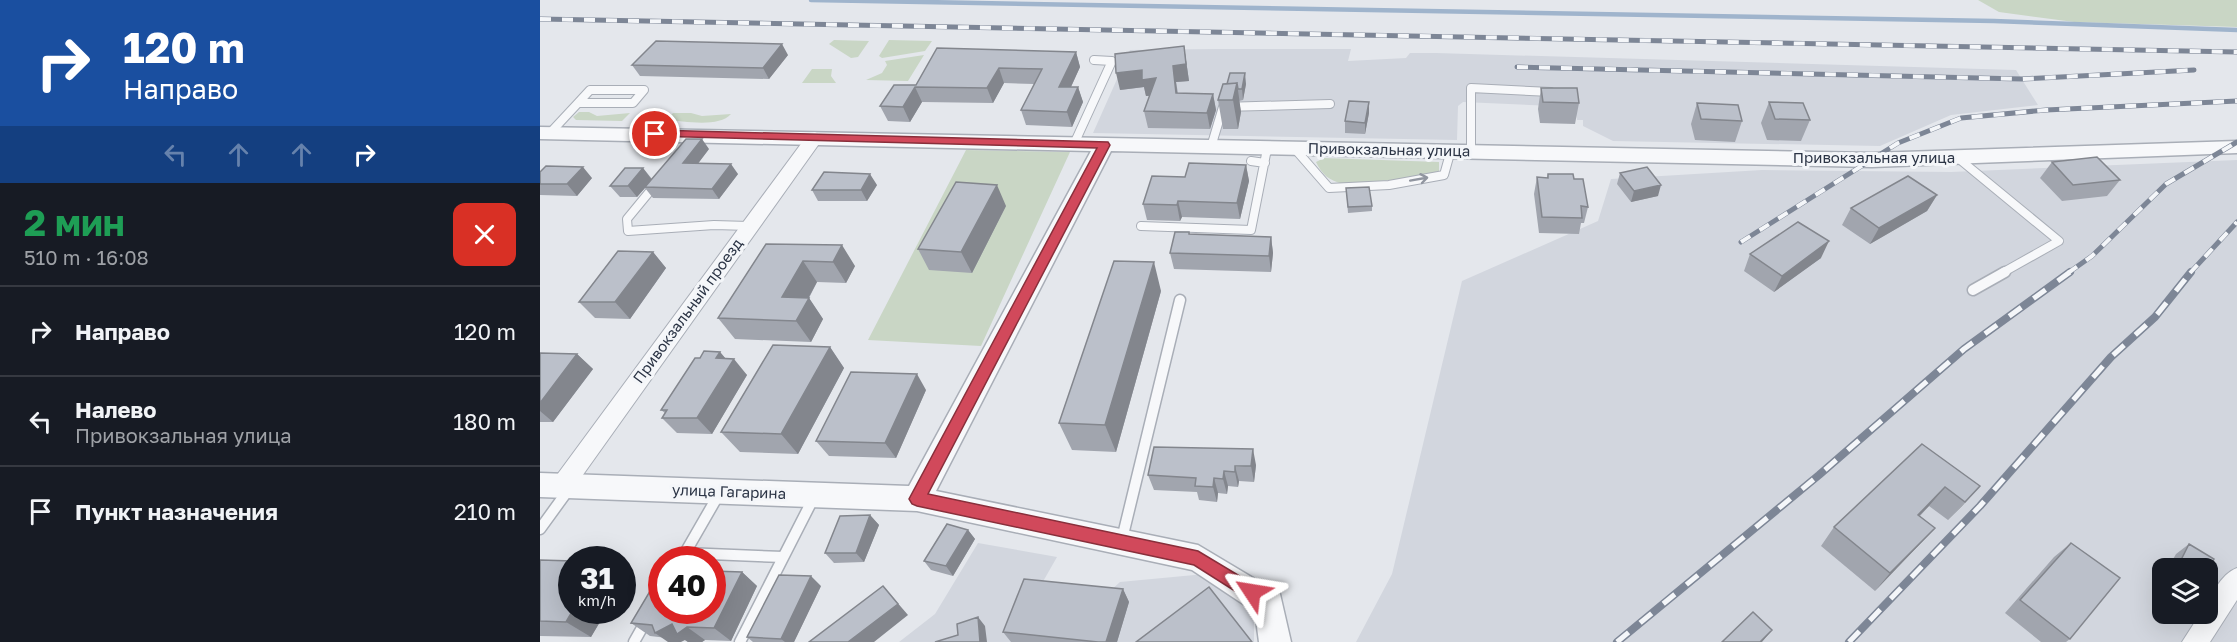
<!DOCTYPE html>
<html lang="ru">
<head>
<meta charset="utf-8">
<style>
  :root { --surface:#171b24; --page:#20242c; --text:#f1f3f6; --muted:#9ea1a6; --line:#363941 }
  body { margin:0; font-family:"Golos Text",sans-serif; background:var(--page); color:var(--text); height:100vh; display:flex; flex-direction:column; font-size:22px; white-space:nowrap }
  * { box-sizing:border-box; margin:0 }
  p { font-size:20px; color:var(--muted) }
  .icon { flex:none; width:33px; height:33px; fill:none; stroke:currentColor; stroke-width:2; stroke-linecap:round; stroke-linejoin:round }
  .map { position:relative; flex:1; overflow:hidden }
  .side { display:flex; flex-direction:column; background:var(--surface); width:540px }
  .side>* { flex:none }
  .top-card { background:#1a4fa0; color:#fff; overflow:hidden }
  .fabs { position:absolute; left:1612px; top:558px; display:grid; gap:12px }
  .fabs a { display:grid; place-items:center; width:66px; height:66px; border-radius:12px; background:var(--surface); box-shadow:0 6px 24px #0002; font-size:30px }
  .speed { position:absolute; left:18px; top:546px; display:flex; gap:12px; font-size:30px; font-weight:700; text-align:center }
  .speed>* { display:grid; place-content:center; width:78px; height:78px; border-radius:50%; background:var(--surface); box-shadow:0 6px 24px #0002; line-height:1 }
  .speed small { font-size:15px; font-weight:400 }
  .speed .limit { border:9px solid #d22; background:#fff; color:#111 }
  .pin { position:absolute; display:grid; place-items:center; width:51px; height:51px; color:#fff; margin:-26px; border:3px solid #fff; border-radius:50%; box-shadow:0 2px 6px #0007 }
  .me { position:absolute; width:66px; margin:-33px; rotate:303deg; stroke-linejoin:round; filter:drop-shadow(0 0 4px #0008) }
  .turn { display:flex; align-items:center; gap:21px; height:126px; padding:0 24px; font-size:27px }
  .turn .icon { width:78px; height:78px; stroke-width:2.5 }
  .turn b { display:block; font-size:42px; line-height:51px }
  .lanes { display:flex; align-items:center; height:57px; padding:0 24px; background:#0003; justify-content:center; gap:30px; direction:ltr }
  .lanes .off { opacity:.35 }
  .round { display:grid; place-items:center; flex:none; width:63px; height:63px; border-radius:12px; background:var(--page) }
  .head { display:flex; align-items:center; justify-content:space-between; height:102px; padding:0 24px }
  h1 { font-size:36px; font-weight:700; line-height:45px; color:#1e9e55 }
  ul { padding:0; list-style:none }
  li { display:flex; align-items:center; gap:18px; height:90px; padding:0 24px; border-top:2px solid var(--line) }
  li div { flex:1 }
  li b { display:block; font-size:22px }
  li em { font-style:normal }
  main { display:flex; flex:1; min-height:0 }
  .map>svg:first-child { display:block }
  .built { fill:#d2d6de; fill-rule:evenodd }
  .green { fill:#c9d6c5 }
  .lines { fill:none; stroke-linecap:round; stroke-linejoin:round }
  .stream { stroke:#9fb4cc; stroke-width:4.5 }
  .service-far1-casing { stroke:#a9aeb7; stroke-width:10 }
  .service-casing { stroke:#a9aeb7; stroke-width:13 }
  .minor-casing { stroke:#a9aeb7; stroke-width:2 }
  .tertiary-casing { stroke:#a9aeb7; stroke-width:3 }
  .service-far1 { stroke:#f7f8fa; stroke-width:8 }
  .service { stroke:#f7f8fa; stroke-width:10 }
  .minor { fill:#f7f8fa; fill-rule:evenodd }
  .tertiary { fill:#f7f8fa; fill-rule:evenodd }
  .rail-far1-casing { stroke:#7d8696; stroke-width:5 }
  .rail-casing { stroke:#7d8696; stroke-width:8 }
  .rail-far1 { stroke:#f4f6f9; stroke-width:4; stroke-dasharray:11; stroke-linecap:butt }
  .rail { stroke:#f4f6f9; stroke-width:5; stroke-dasharray:15; stroke-linecap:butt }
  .wall { fill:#a1a5ae }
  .shaded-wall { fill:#83868d }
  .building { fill:#bbc0ca; stroke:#83868d; stroke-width:1.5 }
  .oneway { stroke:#9196a0 }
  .route { fill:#d1495b; stroke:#882f3b; stroke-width:1.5 }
  .labels { text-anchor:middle; stroke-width:6; stroke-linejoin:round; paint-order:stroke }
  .street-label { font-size:15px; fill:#2b3445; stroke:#f4f6f9 }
</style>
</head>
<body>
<main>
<section class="side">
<div class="top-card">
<div class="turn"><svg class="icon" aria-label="right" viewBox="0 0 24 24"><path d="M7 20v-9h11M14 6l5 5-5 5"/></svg><div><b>120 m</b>Направо</div></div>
<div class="lanes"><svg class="icon off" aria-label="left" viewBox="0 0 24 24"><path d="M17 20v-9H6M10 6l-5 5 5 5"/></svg><svg class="icon off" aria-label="ahead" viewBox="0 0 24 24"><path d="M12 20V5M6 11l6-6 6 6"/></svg><svg class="icon off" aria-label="ahead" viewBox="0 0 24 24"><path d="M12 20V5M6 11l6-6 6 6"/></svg><svg class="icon" aria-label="right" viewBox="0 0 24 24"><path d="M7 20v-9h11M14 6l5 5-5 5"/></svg></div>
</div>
<div class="head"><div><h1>2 мин</h1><p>510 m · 16:08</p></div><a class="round" style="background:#d93025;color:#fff"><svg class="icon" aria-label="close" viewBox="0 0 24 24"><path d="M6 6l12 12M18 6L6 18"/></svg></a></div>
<ul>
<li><svg class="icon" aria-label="right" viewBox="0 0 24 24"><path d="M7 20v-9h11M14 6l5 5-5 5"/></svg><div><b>Направо</b></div><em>120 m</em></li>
<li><svg class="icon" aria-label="left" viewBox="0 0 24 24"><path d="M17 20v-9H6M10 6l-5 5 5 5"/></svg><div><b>Налево</b><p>Привокзальная улица</p></div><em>180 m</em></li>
<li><svg class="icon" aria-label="arrive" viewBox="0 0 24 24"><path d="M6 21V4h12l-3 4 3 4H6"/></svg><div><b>Пункт назначения</b></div><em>210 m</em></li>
</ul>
</section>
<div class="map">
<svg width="1697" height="642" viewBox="0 0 1697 642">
  <rect width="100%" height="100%" fill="#e4e7ec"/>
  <!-- built -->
  <path class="built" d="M676 49H811L808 61 866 58 870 53H896L1476 70 1498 105 1411 115 1340 146 1073 141 1043 126V120H1037L1035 107 923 102 918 106 917 140 553 133 590 50Z
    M1697 160V642H816L852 574 922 281 1058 221 1071 179 1222 170 1411 172ZM1623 568H1668V614H1623Z
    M438 543 517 557 501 585 570 591 580 582 665 574 714 616V642H359L395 614Z"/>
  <!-- green -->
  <path class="green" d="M1438 0H1697V27L1534 22 1459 12Z
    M294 40 329 41 318 57 311 58 289 44Z
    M349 40 392 41 385 51 342 58 339 56Z
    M384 55 368 81 326 80 342 73 347 65 345 61Z
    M272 69H292L291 76 296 83H262Z
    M39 112H49L57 116 90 113 82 121 36 120 33 117Z
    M133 113H151L162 116 191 114C179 128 144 121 126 120Z
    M426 150 530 152 441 346 328 340Z
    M784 158 899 162V171L875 178 803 184C789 180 782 175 776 162Z"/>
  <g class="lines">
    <!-- stream -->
    <path class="stream" d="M271 0 1454 21 1697 30"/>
    <!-- service-far1 casing -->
    <g class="service-far1-casing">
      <path id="service-far1" d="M50 90H104L93 103H38Z
        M10 133 38 103
        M534 144 572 61 554 60
        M671 147 683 107 790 104
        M755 149 789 188 849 185 904 175 911 150
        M931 151V88L1011 92
        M1418 158 1519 241 1462 273
        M711 161 725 163
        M115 185 87 219 88 231 174 225 209 226
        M601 226 711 230 727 149"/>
    </g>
    <!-- service casing -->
    <g class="service-casing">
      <path id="service" d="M1433 290 1465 272
        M0 529 29 489
        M582 539 640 300
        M145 553 243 557
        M141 560 179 494
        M94 642 107 619
        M200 642 274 497"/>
    </g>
    <!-- minor casing -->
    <g class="minor-casing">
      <path id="minor" d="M275 132 283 137 281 141 30 493 22 496 14 493 11 486 14 479 269 133Z
        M1697 568V600L1670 642H1642L1660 614H1668C1668 597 1681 574 1697 568Z"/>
    </g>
    <!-- tertiary casing -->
    <g class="tertiary-casing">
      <path id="tertiary" d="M0 127 1332 153 1697 141V153L1332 167 571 151 396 491 658 545 740 594 751 642H719L715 612 652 570 377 511 0 497V473L369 486 551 151 0 139Z"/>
    </g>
    <!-- service-far1 -->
    <use href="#service-far1" class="service-far1"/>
    <!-- service -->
    <use href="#service" class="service"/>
    <!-- minor -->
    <use href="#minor" class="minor"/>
    <!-- tertiary -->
    <use href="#tertiary" class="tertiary"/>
    <!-- rail-far1 casing -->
    <g class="rail-far1-casing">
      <path id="rail-far1" d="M0 19 1697 52
        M977 67 1482 79 1654 70
        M1201 242 1358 143 1421 118 1506 110 1697 101
        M1528 273 1552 256 1626 184 1697 142
        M1650 273 1697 222"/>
    </g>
    <!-- rail casing -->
    <g class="rail-casing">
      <path id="rail" d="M1077 642 1279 475 1424 349 1530 272
        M1309 642 1440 506 1571 357 1615 317 1651 272"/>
    </g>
    <!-- rail-far1 -->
    <use href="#rail-far1" class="rail-far1"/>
    <!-- rail -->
    <use href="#rail" class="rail"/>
  </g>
  <!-- wall -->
  <path class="wall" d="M644 46 649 81 636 82 638 93 673 94 676 110 670 129 608 128 604 111 610 96H606L604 87 580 90Z
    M536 52 540 67 531 87H538L543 102 532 127 486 125 481 110 494 84 464 83 453 103 382 102 370 122 348 121 340 106 376 85Z
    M248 55 229 79 100 76 92 65Z
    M706 84 703 100 699 101 701 112 698 129H683L678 100Z
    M1001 88 1039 103 1035 124 1000 123 998 109Z
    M829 102V113L825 134 805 133V121Z
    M1229 102 1270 120 1261 141 1227 140 1221 123Z
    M1157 103 1202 121 1195 142 1155 140 1151 124Z
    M169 149 158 163 198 174 179 199 113 198 105 188 97 197H80L70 186 103 168 112 179Z
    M1512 162 1580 180 1567 196 1522 201 1500 178Z
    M706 165 709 181 700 219 642 217 640 221 607 220 603 204 645 177Z
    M0 172 52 178 37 196 0 195Z
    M1080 173 1118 196 1091 202 1077 184Z
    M1008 174 1034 179 1048 207 1044 223H1041L1039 234 999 233 994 194 997 177 1007 178Z
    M337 185 327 201H278L272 190Z
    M806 188 832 206V211L808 213Z
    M1397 195 1387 211 1330 244 1302 225 1311 208Z
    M466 206 432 273 389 270 378 249Z
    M649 232 650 234 731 237 733 253 731 272 634 269 630 253Z
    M226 244 315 266 306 283 277 282 269 298 283 319 271 342 195 339 178 318Z
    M113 252 126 268 90 319 55 318 39 302Z
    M1210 254 1281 258 1234 292 1204 271Z
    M621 291 576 452 532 450 519 423Z
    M290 347 304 368 258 454 200 452 181 432Z
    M180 352 186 359 207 375 172 434 137 433 122 418 125 413 121 410 160 358Z
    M0 353 37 354 53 369 13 422H0Z
    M386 390 356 458 289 456 276 441Z
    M1382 444 1440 486 1408 520 1389 506 1380 516 1395 528 1378 546 1335 591 1281 546 1294 527Z
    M716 465 714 482 699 481 698 487 688 486 687 494 678 493 677 502 659 500 657 492 614 490 608 475Z
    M330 515 339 525 324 562 294 563 285 553Z
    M428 530 435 539 413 576 391 570 384 561Z
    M1531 543 1530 639 1526 642H1501L1465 613 1514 557Z
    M1649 544 1668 568H1628L1636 554Z
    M0 560 32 610H67L51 637 0 636Z
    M202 572 217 586 191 641 165 640 162 642H148L145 640 110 636 91 623Z
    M281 586 254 642H213L207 637Z
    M583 589 589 602 577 642H471L463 632Z"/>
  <!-- shaded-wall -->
  <path class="shaded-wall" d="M242 44 248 55 229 79 223 68Z
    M644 46 649 81 636 82 639 109 636 93 633 66Z
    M536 52 540 67 524 102 519 87Z
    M459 68 464 83 453 103 447 88Z
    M602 70 616 78 619 95 606 96 604 87 580 90 576 73Z
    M705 73 706 84 703 100 702 89Z
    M697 83 701 112 698 129 693 100Z
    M375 87 382 102 370 122 363 107Z
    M538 87 543 102 532 127 527 112Z
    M673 94 676 110 670 129 667 113Z
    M829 102V113L825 134V123Z
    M162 139 169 149 151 173 143 163Z
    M191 164 198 174 179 199 172 189Z
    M706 165 709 181 700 219 697 203Z
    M43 167 52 178 37 196 27 184Z
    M103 168 112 180 97 197 88 186Z
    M330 174 337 185 327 201 321 190Z
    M457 185 466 206 432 273 421 252Z
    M1121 185 1118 196 1091 202 1094 191Z
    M1397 195 1387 211 1330 244 1339 228Z
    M638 201 642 217 640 221 637 205Z
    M731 237 733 253 731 272 729 256Z
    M1289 241 1281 258 1234 292 1242 276Z
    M302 245 315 266 306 283 293 262Z
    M113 252 126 268 90 319 75 302Z
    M263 261 277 282 257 319 242 297Z
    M614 262 621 291 576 452 565 425Z
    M269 298 283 319 271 342 256 321Z
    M290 347 304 368 258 454 241 434Z
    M180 352 190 364 194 359 207 375 172 434 157 418 176 358Z
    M37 354 53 369 13 422 0 411V403Z
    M377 374 386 390 356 458 345 443Z
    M713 449 716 465 714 482 711 466Z
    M695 466 699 481 698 487 695 472Z
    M684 471 688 486 687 494 683 479Z
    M674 478 678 493 677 502 673 487Z
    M1440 486 1423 505 1408 520 1425 502Z
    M1405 487 1389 506 1362 533 1378 515Z
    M330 515 339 525 324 562 316 553Z
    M1395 528 1378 546 1335 591 1350 573Z
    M428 530 435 539 413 576 406 566Z
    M202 572 217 586 191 641 174 628Z
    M82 576 86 578 82 584Z
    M271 576 281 586 254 642H245L241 639Z
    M343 586 368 615 334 642H308Z
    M583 589 589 602 577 642H566Z
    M33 610H67L51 637 26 622Z
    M438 617 445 626 447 642H440Z
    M132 624 147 627 165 640 162 642H148L145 640 141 642H128L115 633Z
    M1232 630 1222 642H1220Z"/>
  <!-- building -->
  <path class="building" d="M116 41 242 44 223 68 92 65Z
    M644 46 646 64 633 66 636 93 673 94 667 113 604 111 616 78 602 80V70L576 73 575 54Z
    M397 48 536 52 519 87H538L527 112 481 110 502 69 459 68 447 88 375 87 363 107 340 106 354 85H376Z
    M690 73H705L702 89H698L697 83 687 84Z
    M697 83 693 100H678L683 84Z
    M1001 88H1037L1039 103 1003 102Z
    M809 101 829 102 825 123 805 121Z
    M1229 102 1263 103 1270 120 1235 119Z
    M1157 103 1198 105 1202 121 1161 119Z
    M146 139H162L143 163 191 164 172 189 105 187Z
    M1557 157 1580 180 1533 185 1512 162Z
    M649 163 706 165 697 203 638 201 637 205 603 204 612 176 645 177Z
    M6 166 43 167 27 184H0V172Z
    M1107 167 1121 185 1094 191 1080 173Z
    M85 168H103L88 186H70Z
    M284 172 330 174 321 190H272Z
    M1008 174H1033L1034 179H1043L1048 207 1041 206 1042 218 1002 217 997 177 1008 178Z
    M1368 176 1397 195 1339 228 1311 208Z
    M416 182 457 185 421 252 378 249Z
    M829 187 832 206 808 207 806 188Z
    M1258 222 1289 241 1242 276 1210 254Z
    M635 232H649V234L731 237 729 256 630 253Z
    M226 244 302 245 293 262 263 261 242 297 269 298 256 321 178 318Z
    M78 251 113 252 75 302H39Z
    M574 261 614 262 565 425 519 423Z
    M233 345 290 347 241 434 181 432Z
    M164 351 180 352 176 358 194 359 157 418H122L127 410H121L155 358H160Z
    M0 353 37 354 0 403Z
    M311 372 377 374 345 443 276 441Z
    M1382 444 1440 486 1425 502 1405 487 1378 515 1395 528 1350 573 1294 527Z
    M614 447 713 449 711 466H695V472L684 471 683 479 674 478 673 487 655 486 656 478 608 475Z
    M330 515 316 553H285L300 516Z
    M407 524 428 530 406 566 384 561Z
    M1531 543 1580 578 1530 639 1480 600Z
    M1649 544 1674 559 1668 571V568H1646L1639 564Z
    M0 560 32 561V610H33L26 622 0 621Z
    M122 571V610H172V571L202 572 174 628 147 627 137 634 132 624 115 633 112 625 91 623Z
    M239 575 271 576 241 639 207 637Z
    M484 579 583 589 566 642H558L463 632Z
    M343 586 358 604 308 642H269Z
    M669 587 712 642H596Z
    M1213 612 1232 630 1220 642H1182Z
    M438 617 440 642H395L418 635 417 624Z"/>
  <!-- one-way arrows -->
  <defs><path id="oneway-shaft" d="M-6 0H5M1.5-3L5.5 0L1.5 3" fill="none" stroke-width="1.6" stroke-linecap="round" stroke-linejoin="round" transform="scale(1.5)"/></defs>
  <use class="oneway" href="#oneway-shaft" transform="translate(879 179) rotate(-10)"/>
  <!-- route -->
  <path class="route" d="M115 130 568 142 570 145 388 494 658 551 718 587 720 592 718 598 712 601 706 598 654 565 377 506 372 504 369 499 557 148 111 136 109 134Z"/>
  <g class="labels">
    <!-- street labels -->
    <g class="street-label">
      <text transform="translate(849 150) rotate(1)" y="5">Привокзальная улица</text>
      <text x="1334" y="163">Привокзальная улица</text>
      <text transform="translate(148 311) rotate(-54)" y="5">Привокзальный проезд</text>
      <text transform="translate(189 492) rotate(2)" y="5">улица Гагарина</text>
    </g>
  </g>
</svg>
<div class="fabs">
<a><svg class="icon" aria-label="layers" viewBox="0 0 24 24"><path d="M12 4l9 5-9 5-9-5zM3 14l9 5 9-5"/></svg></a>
</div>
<div class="speed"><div>31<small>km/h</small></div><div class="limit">40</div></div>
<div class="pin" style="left:115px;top:134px;background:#d93025"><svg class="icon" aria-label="arrive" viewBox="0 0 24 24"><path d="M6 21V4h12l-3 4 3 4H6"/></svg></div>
<svg class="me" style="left:712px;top:592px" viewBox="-20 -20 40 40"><path d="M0-17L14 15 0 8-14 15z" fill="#d1495b" stroke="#fff" stroke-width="4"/></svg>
</div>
</main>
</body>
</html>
